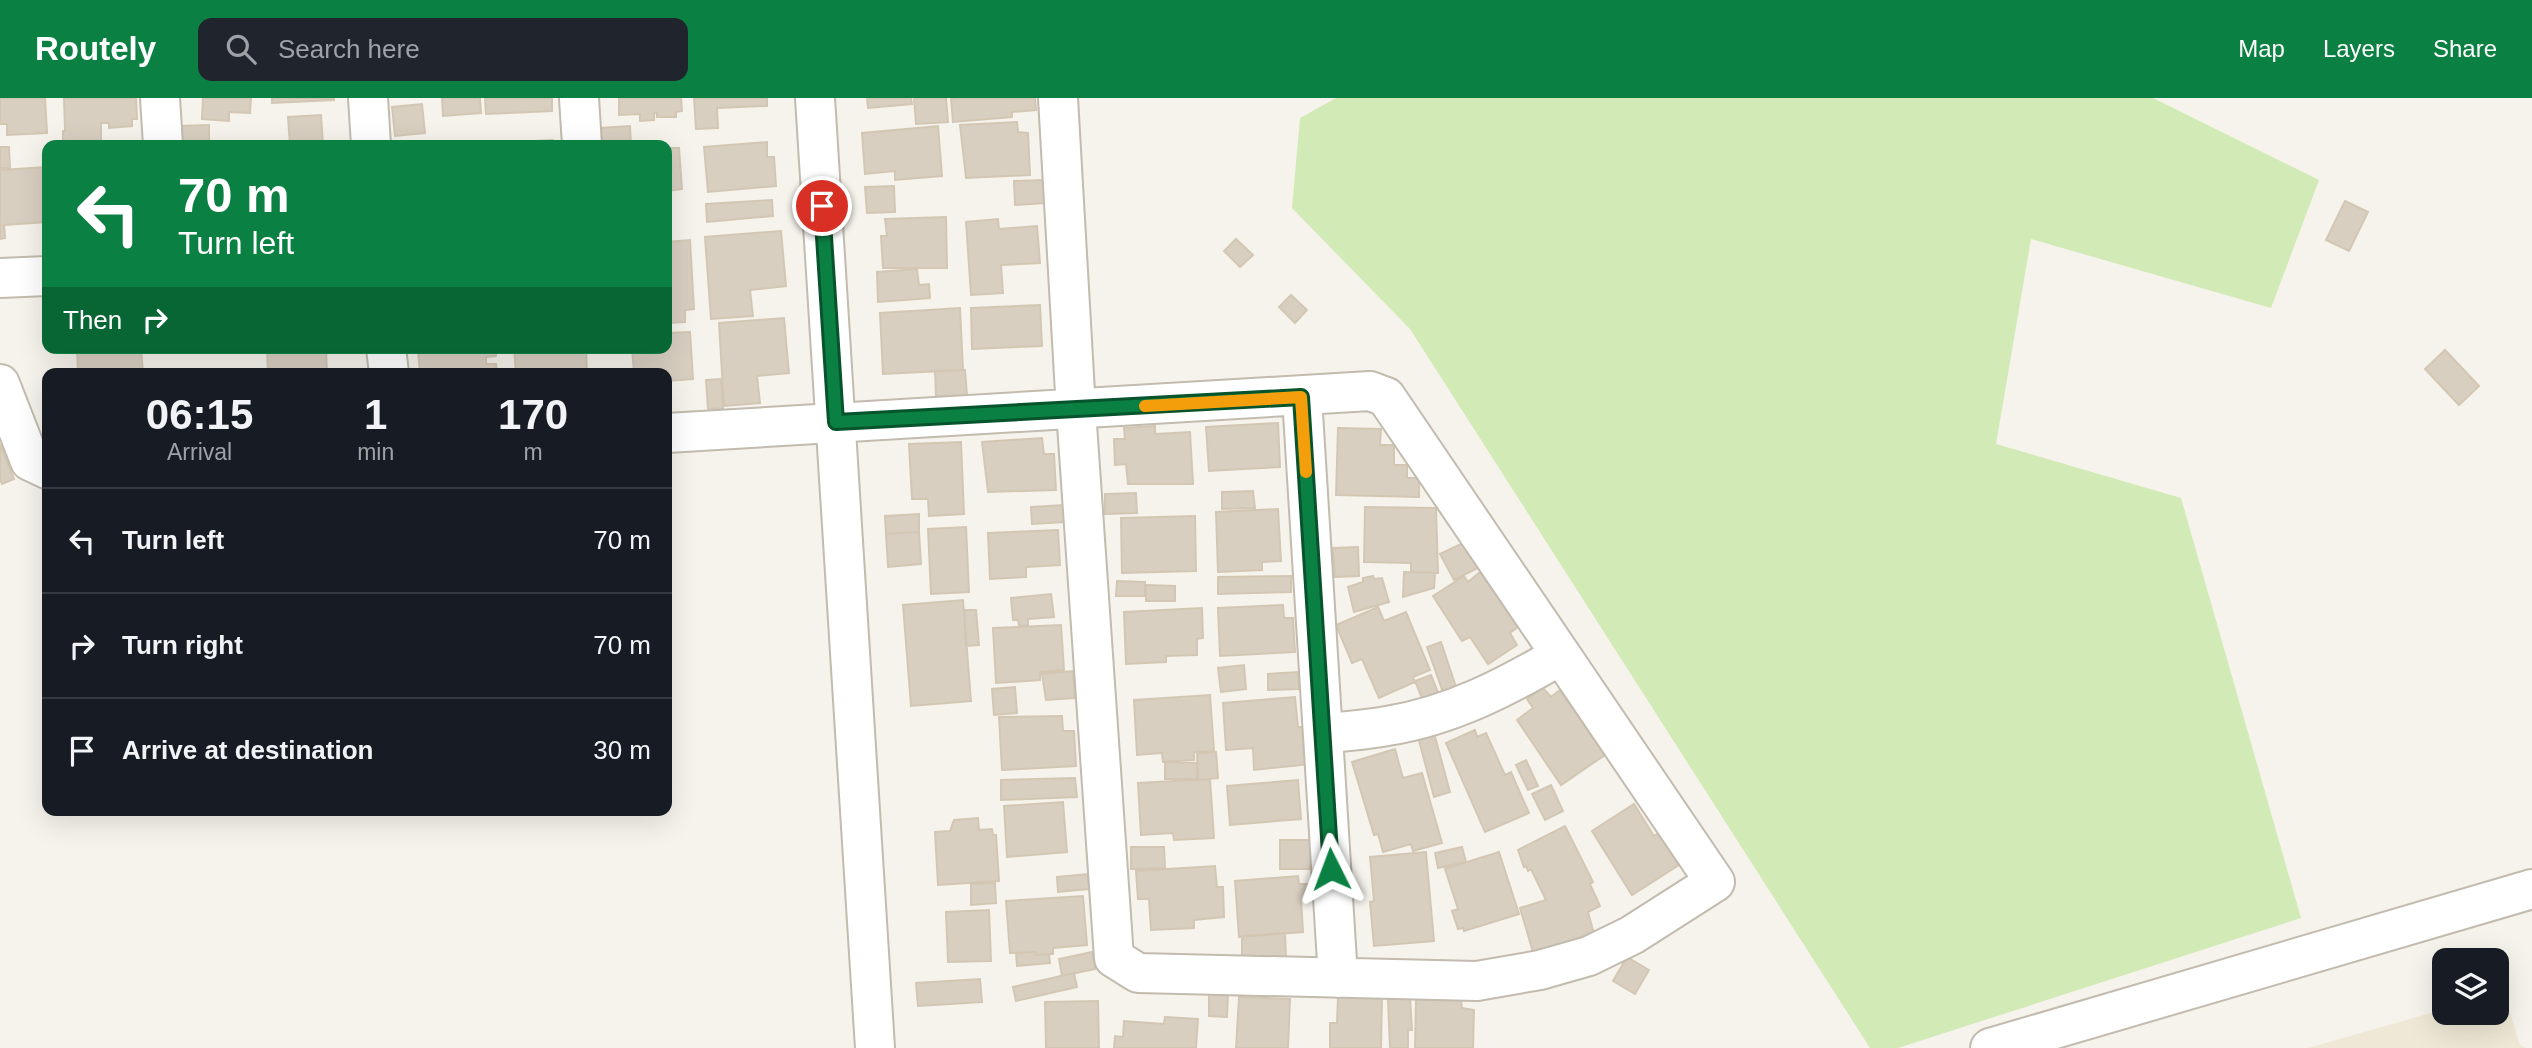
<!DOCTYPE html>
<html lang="en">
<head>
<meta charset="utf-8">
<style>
  :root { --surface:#171b24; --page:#20242c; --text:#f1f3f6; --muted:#9ea1a6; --line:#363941; --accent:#0b8043 }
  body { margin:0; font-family:Arial,sans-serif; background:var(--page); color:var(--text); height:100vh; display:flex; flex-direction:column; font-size:26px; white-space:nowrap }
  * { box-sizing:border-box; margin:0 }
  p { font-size:23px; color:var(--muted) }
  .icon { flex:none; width:38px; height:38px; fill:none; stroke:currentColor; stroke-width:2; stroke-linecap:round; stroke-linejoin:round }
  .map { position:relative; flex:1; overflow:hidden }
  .panel { position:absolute; left:42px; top:270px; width:630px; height:448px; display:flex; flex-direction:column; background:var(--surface); border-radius:14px; box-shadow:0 7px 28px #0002 }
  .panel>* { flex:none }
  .hud { position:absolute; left:42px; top:42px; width:630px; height:214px; border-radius:14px; box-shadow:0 7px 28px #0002; background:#0b8043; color:#fff; overflow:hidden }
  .controls { position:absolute; left:2432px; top:850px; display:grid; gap:14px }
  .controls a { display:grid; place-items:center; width:77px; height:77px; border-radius:14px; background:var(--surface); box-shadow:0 7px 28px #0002; font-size:35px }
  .pin { position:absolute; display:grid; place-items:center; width:60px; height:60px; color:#fff; margin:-30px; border:4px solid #fff; border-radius:50%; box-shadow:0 2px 7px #0007 }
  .me { position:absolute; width:77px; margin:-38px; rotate:357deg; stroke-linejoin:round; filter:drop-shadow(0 0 5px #0008) }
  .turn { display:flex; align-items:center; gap:24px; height:147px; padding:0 21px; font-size:32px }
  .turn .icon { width:91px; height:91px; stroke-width:2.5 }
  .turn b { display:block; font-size:49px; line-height:60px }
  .then { display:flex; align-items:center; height:66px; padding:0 21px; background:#0003; gap:14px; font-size:26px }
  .eta { display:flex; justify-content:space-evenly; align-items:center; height:119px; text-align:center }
  .eta b { font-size:42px; font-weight:800; line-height:49px }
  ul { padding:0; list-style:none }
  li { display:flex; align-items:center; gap:21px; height:105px; padding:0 21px; border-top:2px solid var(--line) }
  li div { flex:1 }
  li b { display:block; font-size:26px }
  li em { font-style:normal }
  header { display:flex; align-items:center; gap:42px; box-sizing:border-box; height:98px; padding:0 35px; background:var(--accent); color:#fff }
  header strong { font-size:33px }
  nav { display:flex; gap:38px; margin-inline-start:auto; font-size:24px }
  .search { width:490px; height:63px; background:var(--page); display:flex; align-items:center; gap:18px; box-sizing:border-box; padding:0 24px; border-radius:14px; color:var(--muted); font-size:26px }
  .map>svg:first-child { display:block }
  .education { fill:#efe8d6 }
  .green { fill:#d2eab5 }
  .building { fill:#d8cfc1; stroke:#d3c7b4; stroke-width:2 }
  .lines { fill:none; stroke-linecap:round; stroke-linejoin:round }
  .minor-casing { stroke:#c2bbae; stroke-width:42 }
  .tertiary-casing { stroke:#c2bbae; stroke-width:42 }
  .minor { stroke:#fff; stroke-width:38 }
  .tertiary { stroke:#fff; stroke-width:38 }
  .route-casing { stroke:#07532c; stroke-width:18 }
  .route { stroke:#0b8043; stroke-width:12 }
  .slow { stroke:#f59e0b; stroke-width:12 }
</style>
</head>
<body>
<header>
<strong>Routely</strong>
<div class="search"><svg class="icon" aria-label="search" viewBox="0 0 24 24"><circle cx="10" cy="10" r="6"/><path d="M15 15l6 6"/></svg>Search here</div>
<nav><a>Map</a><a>Layers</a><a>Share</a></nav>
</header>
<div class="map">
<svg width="2532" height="950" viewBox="0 0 2532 950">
  <rect width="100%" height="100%" fill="#f6f3ec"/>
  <!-- education -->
  <path class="education" d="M2504 895 2520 947 2526 950H2308L2445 911V915H2497V896Z"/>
  <!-- green -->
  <path class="green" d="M1336 0H2153L2319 82 2271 210 2031 141 1996 346 2181 400 2301 820 1898 950H1870L1410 231 1292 110 1300 20Z"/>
  <!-- building -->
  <path class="building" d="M0 0H45L47 35 7 37V26H0Z
    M64 0H136L137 21H132V28L109 30V25H101V47H63V33H65Z
    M203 0H251L250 15 229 14V23L202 21Z
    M272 0H334V2L272 5Z
    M442 0H480L481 15 443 18Z
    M485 0H552V13L486 16Z
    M619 0H681L682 13 676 14V19H657V15H654V22L640 23V16L619 17Z
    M694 0H767V8L717 10 718 30 696 31Z
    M867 0H911L912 6 868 10Z
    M914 0H946L948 24 916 26Z
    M951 0H1035L1036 12 1012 14V19L953 24Z
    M422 6 425 35 395 38 392 9Z
    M321 17 323 46 290 47 288 19Z
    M1017 24 1018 34 1028 35 1030 77 966 80 960 27Z
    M209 27V43L180 45V28Z
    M630 28 631 46 600 47 599 30Z
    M938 28 942 78 895 82V73L865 76 862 35Z
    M553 42 554 47H492V45Z
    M134 43V47H103V45Z
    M767 44V59H774L776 88 708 94 704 49Z
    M0 49H9L10 70H0Z
    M667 50H679L682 91 667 93Z
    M47 69V124L4 127 5 140 0 141V72Z
    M1043 82 1045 105 1015 107 1014 83Z
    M894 88 895 114 867 115 865 89Z
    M772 102 773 118 707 124 706 106Z
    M2345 103 2368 114 2349 153 2326 142Z
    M946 119 947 170H883L881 138H887L885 121Z
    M998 121 999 131 1037 128 1040 165 1001 167 1003 195 971 197 966 124Z
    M781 133 786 188 750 192 753 218 711 221 705 139Z
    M1236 141 1253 157 1240 169 1224 153Z
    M690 142 694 211 685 212V224L668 225 667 144Z
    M917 171 919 187 929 186 930 200 878 204 877 174Z
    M1291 197 1307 212 1295 225 1279 209Z
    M1040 207 1042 248 972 251 971 210Z
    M960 210 963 272 883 276 880 215Z
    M784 220 789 275 757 278 760 305 724 308 719 225Z
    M690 234 693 281 667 283V275H634L632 250H667V235Z
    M77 250H141L143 275H78Z
    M267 250H326L327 275H268Z
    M449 250H496V258L486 259V266H496L497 275H420L418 252Z
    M514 250H586L587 275H516Z
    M2445 252 2479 288 2459 307 2425 271Z
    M963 272H965L967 297 936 299 935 273Z
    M721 281 723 310 708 311 706 282Z
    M1278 325 1280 369 1209 373 1206 329Z
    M1155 328V336L1190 334 1193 386H1128L1126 366 1115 367 1114 341H1125L1124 330Z
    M1338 330 1381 331 1380 347H1394V367H1407V380H1419V399L1336 397Z
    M1042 340 1044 356H1054L1056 392 988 394 982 344Z
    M961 344 964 416 929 418 928 401H912L909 346Z
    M0 346 14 381 2 386 0 381Z
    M1253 393 1255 410 1222 411V394Z
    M1136 395 1137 415 1105 416V396Z
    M1064 407 1065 424 1032 426 1031 409Z
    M1365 409 1436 410 1438 475 1411 474V465L1364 464Z
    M1278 411 1281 463 1262 464V472L1218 474 1216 414Z
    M919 416V434L886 436 885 418Z
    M1195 418 1196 473 1122 475 1121 420Z
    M966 429 969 494 931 496 928 431Z
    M1058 432 1060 467 1026 469V479L990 481 988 435Z
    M919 434 921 466 888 469 886 436Z
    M1465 444 1478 470 1454 482 1440 456Z
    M1358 449 1359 478 1335 479 1333 450Z
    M1404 474 1435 475 1434 490 1403 499Z
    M1480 474 1518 529 1510 535 1517 547 1488 566 1470 539 1462 543 1433 498 1464 478 1468 484Z
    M1291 478V494L1218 496V479Z
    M1373 478 1374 481 1382 480 1389 504 1354 514 1348 489 1363 484V480Z
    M1117 483 1145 484V498H1116Z
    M1146 487 1175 488V503H1146Z
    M1051 496 1054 519 1028 521V527L1019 528 1018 522H1013L1011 500Z
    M963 502 971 603 911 608 903 507Z
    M1283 507 1284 520H1293L1295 554 1220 558 1218 510Z
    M1378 509 1384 523 1406 514 1430 572 1413 579 1415 584 1379 600 1362 561 1352 565 1336 527Z
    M1202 510 1203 540 1197 541V557L1166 558V564L1126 566 1124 514Z
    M964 512H976L979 547 966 548Z
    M1061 527 1064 572 1040 574V582L996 585 993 530Z
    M1441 544 1457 592 1444 597 1427 549Z
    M1244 567 1246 591 1221 594 1218 570Z
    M1073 573 1075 600 1046 602 1042 576Z
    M1298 574 1299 591 1268 592V576Z
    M1431 577 1439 597 1423 603 1415 583Z
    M1015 589 1017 615 994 617 992 591Z
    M1543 590 1551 599 1560 592 1605 657 1561 687 1517 622 1533 610 1527 601Z
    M1210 597 1214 653 1194 654V662L1163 664 1162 655 1137 657 1134 602Z
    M1295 599 1298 629H1307L1310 666 1254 672 1253 650 1226 652 1223 605Z
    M1062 618 1063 633H1074L1076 668 1002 672 999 619Z
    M1475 632 1477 639 1486 635 1505 677 1511 674 1529 715 1485 734 1446 645Z
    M1434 635 1450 694 1434 699 1418 639Z
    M1395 651 1403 680 1422 675 1442 745 1413 753 1411 746 1383 754 1378 736 1374 737 1352 664Z
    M1216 654 1218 680 1198 682 1197 656Z
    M1526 662 1538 688 1528 692 1516 667Z
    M1165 664 1197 665V681H1165Z
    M1075 680 1077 699 1001 702V682Z
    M1210 681 1214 740 1174 742 1173 735 1141 737 1138 685Z
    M1298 682 1301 721 1230 727 1227 688Z
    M1551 687 1563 713 1545 722 1532 696Z
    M1063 704 1067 754 1007 759 1004 708Z
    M1634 706 1654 738 1659 735 1679 767 1632 797 1592 733Z
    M978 720 979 732 992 731 993 737H996L999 783 938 787 935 734 950 733 954 722Z
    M1565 728 1593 784 1590 786 1600 808 1588 814 1594 836 1533 854 1520 810 1546 802 1531 771 1528 773 1526 768 1524 769 1518 752Z
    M1280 742H1310V771H1280Z
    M1131 749H1164L1165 770 1131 771Z
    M1462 749 1466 764 1438 770 1435 755Z
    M1426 754 1434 843 1374 848 1370 804 1374 803 1370 759Z
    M1499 754 1519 816 1464 833 1463 830 1458 831 1452 813 1458 811 1445 771Z
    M1215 768 1217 789H1223L1224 819 1194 822V830L1151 832 1149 801H1138L1136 773Z
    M1088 776 1089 791 1058 794 1057 779Z
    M1298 778 1299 786H1313L1314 800 1301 801 1303 834 1239 839 1235 783Z
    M995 785 996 805 971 807V786Z
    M1083 798 1087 847 1053 850V856H1049L1036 857 1035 854 1010 855 1006 803Z
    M989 812 991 863 948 864 946 814Z
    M1285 835 1286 859 1242 861V838Z
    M1035 854 1036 857 1049 856 1050 865 1017 868 1016 855Z
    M1092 854 1095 871 1062 878 1059 861Z
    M1627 859 1649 872 1635 896 1613 883Z
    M1074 875 1077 889 1016 903 1013 889Z
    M980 881 982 904 918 908 916 885Z
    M1209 894 1228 895 1227 919 1209 918Z
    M1338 897 1382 899 1381 950H1330V925H1337Z
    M1239 899 1290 901 1288 950H1236Z
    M1410 900 1412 932H1408V950H1390L1388 901Z
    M1416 901 1461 902 1462 910 1474 912 1473 950H1415Z
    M1098 903 1099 950H1046L1045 904Z
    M1165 919 1198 921 1196 950H1114L1115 938 1123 939 1124 923 1164 926Z"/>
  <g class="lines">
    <!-- minor casing -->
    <g class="minor-casing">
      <path id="minor" d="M160 0 163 47
        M368 0 371 47
        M579 0 582 47
        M0 180 47 178
        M386 250 389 275
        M0 286 30 363 47 371
        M1302 299 1338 880
        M667 335 1370 293 1386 299 1715 784 1632 837 1589 858 1540 872 1477 883 1138 875 1114 860 1076 312 1058 0
        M1323 636C1344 633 1366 632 1387 628 1451 618 1506 589 1561 557"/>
    </g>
    <!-- tertiary casing -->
    <g class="tertiary-casing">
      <path id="tertiary" d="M815 0 875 950
        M1990 950 2532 791"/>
    </g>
    <!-- minor -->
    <use href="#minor" class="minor"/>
    <!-- tertiary -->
    <use href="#tertiary" class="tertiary"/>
  </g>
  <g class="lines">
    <!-- route casing -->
    <g class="route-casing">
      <path id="route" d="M822 108 836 324 1301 299 1331 771"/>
    </g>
    <!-- route -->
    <use href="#route" class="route"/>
    <!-- slow -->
    <path class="slow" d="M1145 308 1301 299 1306 374"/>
  </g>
</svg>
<div class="controls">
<a><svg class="icon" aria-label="layers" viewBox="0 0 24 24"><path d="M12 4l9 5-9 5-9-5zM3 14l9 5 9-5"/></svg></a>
</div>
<div class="pin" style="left:822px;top:108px;background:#d93025"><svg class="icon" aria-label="arrive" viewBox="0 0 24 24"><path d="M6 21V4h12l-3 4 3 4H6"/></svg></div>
<svg class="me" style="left:1331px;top:771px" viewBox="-20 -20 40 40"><path d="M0-17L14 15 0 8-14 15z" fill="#0b8043" stroke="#fff" stroke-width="4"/></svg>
<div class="hud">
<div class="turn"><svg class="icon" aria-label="left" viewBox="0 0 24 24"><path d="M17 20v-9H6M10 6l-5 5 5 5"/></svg><div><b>70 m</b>Turn left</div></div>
<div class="then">Then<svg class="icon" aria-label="right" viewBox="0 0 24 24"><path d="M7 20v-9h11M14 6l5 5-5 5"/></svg></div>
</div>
<section class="panel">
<div class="eta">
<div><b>06:15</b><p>Arrival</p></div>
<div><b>1</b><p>min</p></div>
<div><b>170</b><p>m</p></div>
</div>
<ul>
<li><svg class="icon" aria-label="left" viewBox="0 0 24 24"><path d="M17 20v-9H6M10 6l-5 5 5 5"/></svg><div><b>Turn left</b></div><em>70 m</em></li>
<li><svg class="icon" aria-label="right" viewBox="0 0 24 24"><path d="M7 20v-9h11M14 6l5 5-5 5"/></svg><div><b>Turn right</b></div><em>70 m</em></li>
<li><svg class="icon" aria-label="arrive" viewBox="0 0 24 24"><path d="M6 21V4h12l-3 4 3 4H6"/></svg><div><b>Arrive at destination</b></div><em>30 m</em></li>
</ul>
</section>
</div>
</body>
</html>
